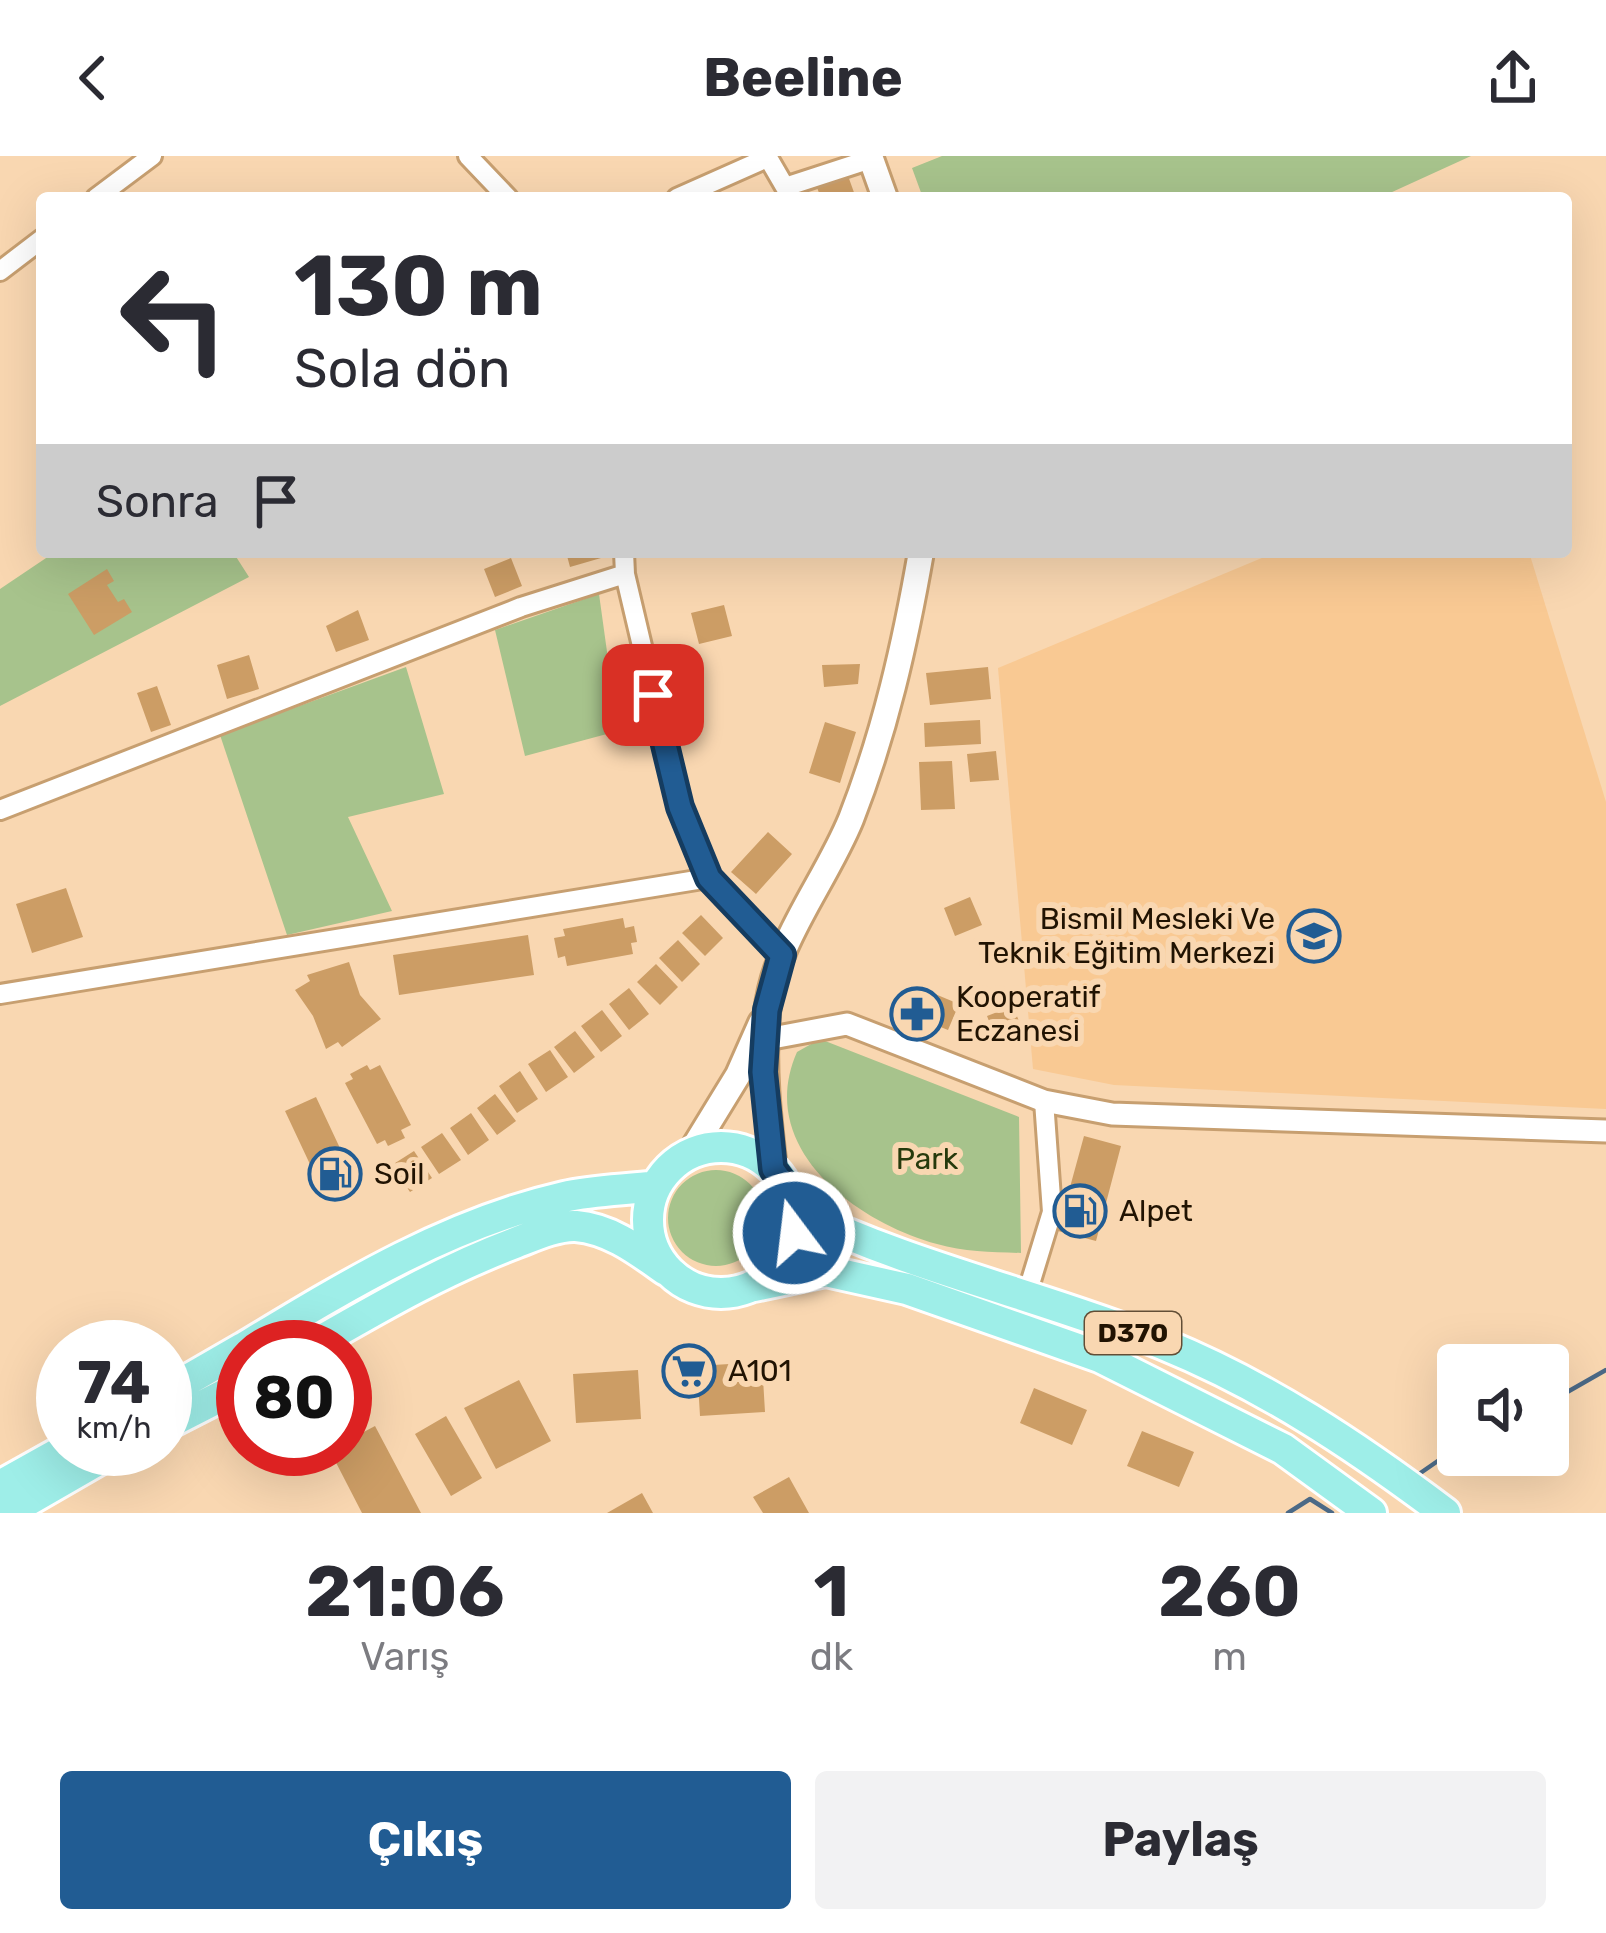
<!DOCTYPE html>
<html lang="tr">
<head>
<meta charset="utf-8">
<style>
  :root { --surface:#fff; --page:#f2f2f3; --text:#2b2b33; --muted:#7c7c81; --accent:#215c93 }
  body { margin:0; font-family:Rubik,sans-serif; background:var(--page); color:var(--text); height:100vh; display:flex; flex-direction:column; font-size:45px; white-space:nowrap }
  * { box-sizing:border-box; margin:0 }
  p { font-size:39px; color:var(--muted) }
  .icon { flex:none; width:66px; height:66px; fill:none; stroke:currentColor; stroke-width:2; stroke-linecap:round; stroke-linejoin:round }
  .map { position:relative; height:1357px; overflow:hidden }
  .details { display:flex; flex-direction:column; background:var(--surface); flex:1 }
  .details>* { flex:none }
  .guide { position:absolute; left:36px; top:36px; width:1536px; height:366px; border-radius:12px; box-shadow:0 12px 48px #0002; background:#fff; color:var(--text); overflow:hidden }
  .buttons { position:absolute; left:1437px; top:1188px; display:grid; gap:24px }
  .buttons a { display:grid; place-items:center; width:132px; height:132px; border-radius:12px; background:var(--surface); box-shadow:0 12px 48px #0002; font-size:60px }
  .speed { position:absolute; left:36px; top:1164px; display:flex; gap:24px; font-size:60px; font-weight:700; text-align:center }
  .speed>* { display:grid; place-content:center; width:156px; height:156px; border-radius:50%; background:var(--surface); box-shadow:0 12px 48px #0002; line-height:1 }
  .speed small { font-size:30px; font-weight:400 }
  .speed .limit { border:18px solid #d22; background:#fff; color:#111 }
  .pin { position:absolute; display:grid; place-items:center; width:102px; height:102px; color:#fff; margin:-51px; border-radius:24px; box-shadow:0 6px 18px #0006 }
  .me { position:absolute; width:132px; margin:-66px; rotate:345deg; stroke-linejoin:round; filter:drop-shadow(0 0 9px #0008) }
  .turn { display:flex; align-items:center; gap:42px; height:252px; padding:0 60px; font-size:54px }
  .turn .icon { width:156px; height:156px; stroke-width:2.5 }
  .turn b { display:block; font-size:84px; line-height:102px }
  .then { display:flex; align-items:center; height:114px; padding:0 60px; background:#0003; gap:24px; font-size:45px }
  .eta { display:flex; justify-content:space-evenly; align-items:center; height:204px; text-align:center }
  .eta b { font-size:72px; font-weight:700; line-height:84px }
  .action { display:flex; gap:24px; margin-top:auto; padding:24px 60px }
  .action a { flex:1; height:138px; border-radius:12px; background:var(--accent); color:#fff; font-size:48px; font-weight:700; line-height:138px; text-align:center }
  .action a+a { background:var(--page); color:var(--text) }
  header { display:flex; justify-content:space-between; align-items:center; height:156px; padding:0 60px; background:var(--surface); font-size:54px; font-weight:700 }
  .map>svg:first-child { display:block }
  .built { fill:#f9c993 }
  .green { fill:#a7c38c }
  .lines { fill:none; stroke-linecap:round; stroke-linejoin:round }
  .stream { stroke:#4b6986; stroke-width:4.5 }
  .building { fill:#cc9d65 }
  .minor-casing { stroke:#c79f70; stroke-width:24 }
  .tertiary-casing { stroke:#c79f70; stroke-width:27 }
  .secondary-casing { stroke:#c79f70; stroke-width:30 }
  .trunk-casing { stroke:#fff; stroke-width:36 }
  .minor { stroke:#fff; stroke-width:18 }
  .tertiary { stroke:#fff; stroke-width:21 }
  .secondary { stroke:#fff; stroke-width:24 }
  .trunk { stroke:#9eeee8; stroke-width:30 }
  .route-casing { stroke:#153c60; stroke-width:30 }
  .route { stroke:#215c93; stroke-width:21 }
  .labels { text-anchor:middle; stroke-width:12; stroke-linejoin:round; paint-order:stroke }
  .shield { fill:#f9d7b1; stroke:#624e36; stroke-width:3 }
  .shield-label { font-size:27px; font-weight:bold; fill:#211302 }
  .poi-label { font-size:30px; fill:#211302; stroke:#f9d7b1; text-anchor:start }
  .park-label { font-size:30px; fill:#263a0c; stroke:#f9d7b1 }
</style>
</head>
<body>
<header><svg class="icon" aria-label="back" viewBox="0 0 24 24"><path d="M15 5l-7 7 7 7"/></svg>Beeline<svg class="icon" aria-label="share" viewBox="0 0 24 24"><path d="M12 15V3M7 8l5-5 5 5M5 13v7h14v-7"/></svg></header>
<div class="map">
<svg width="1606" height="1357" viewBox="0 0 1606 1357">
  <rect width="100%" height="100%" fill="#f9d7b1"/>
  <!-- built -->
  <path class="built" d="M1276 396H1529L1606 646V953L1114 929 1033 913 998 512Z"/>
  <!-- green -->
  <path class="green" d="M942 0H1471L1379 42H923L912 12Z
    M55 396H233L249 421 0 550V433Z
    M599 438 618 575 525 600 495 474Z
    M406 511 444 638 348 661 392 755 287 779 220 579Z
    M820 883 1019 961 1021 1097C993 1096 964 1096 937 1088 854 1065 755 991 797 896Z
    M668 1062a48 48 0 1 1 96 0a48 48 0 1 1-96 0Z"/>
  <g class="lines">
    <!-- stream -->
    <path class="stream" d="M1548 1247 1606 1214
      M1419 1318 1458 1291
      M1288 1357 1310 1343 1332 1357"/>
  </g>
  <!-- building -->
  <path class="building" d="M847 17 856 42H821L816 29Z
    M566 396H599L601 402 570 411Z
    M511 402 522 430 495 441 484 413Z
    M107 413 114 425 107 429 118 446 124 443 132 456 94 479 68 438Z
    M724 449 732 480 699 488 691 457Z
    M358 454 369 484 336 496 326 470Z
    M249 499 259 533 227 543 217 509Z
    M860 508 858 528 824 531 822 509Z
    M988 511 991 543 930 549 926 517Z
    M157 530 171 569 151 576 137 537Z
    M980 564 981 588 925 591 924 567Z
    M825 566 856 576 840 627 809 617Z
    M996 595 999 624 970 626 967 598Z
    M952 605 955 653 921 654 919 606Z
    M768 676 792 698 756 738 731 716Z
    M66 732 83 781 32 797 16 748Z
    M970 741 982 769 955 780 944 752Z
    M701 759 723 782 705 800 682 777Z
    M623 762 625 772 634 770 637 786 631 787 633 798 567 810 565 800 558 802 554 782 565 780 563 773Z
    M528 779 534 819 399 839 393 799Z
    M678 784 700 808 682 826 659 802Z
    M349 806 360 839 381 863 342 891 338 886 326 893 313 860 295 834 310 825 307 819Z
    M656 808 678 831 660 849 637 826Z
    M629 832 649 858 629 874 609 848Z
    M923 833 959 848 948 874 913 860Z
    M1013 850 1024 878 998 888 987 860Z
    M602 854 622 880 601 896 581 870Z
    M575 875 595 901 574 917 554 891Z
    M550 894 568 921 546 936 528 908Z
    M367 909 370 914 380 909 411 969 401 974 405 982 388 990 385 984 377 988 345 927 353 923 350 918Z
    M520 915 538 943 517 957 499 930Z
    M495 938 516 965 497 979 477 952Z
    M316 941 354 1022 323 1036 285 955Z
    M471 957 489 984 468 999 450 972Z
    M442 977 461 1004 439 1018 421 991Z
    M1084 980 1121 990 1096 1085 1058 1075Z
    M414 995 432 1022 410 1036 392 1009Z
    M762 1206 765 1256 700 1260 697 1210Z
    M638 1214 641 1263 576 1267 573 1218Z
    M519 1224 551 1285 496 1313 464 1252Z
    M1034 1232 1087 1254 1072 1289 1020 1267Z
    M446 1260 482 1322 451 1340 415 1278Z
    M375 1270 421 1357H362L329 1293H345V1286Z
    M1142 1275 1194 1296 1179 1331 1127 1310Z
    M789 1321 809 1357H763L753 1341Z
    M642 1337 653 1357H607Z"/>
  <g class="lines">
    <!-- minor casing -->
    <g class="minor-casing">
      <path id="minor" d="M468 0 508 42
        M767 0 785 31 871 3
        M96 42 152 0
        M677 42 767 2
        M0 115 42 83
        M624 396 625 418 680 651 709 722 782 799
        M0 654 521 451 625 418
        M0 838 709 722
        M1026 1141 1052 1056 1044 945"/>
    </g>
    <!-- tertiary casing -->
    <g class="tertiary-casing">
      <path id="tertiary" d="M757 895 767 883 847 868 1044 945 1112 958 1606 975"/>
    </g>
    <!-- secondary casing -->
    <g class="secondary-casing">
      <path id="secondary" d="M870 0 885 42
        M689 999 738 919 761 867
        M774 1013C768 961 762 910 767 857 774 786 825 727 851 663 885 576 905 488 921 396"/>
    </g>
    <!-- trunk casing -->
    <g class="trunk-casing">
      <path id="trunk" d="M648 1064a73 73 0 1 1 146 0a73 73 0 1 1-146 0Z
        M794 1054C912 1112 1041 1139 1163 1188 1266 1230 1356 1290 1445 1357
        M754 1130 826 1115 907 1133 1100 1201 1283 1293 1371 1357
        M245 1191C346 1130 447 1068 564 1041 593 1034 626 1034 656 1030
        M310 1191C378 1152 441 1115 515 1087 533 1080 557 1069 576 1070 611 1073 639 1095 666 1114
        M165 1237 243 1192
        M165 1269 243 1229
        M0 1330 66 1293
        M6 1357 117 1293"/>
    </g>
    <!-- minor -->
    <use href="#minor" class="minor"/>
    <!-- tertiary -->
    <use href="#tertiary" class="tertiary"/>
    <!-- secondary -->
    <use href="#secondary" class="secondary"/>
    <!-- trunk -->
    <use href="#trunk" class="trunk"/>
  </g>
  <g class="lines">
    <!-- route casing -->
    <g class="route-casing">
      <path id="route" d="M653 539 680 651 709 722 782 799 767 854 763 916 773 1013 787 1032 794 1077"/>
    </g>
    <!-- route -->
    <use href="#route" class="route"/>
  </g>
  <!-- icons -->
  <defs>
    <g id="school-ring" transform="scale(2.7)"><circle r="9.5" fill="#f9d7b1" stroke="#215c93" stroke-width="1.5"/><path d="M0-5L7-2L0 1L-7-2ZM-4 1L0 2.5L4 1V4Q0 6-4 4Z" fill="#215c93"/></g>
    <g id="pharmacy-ring" transform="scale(2.7)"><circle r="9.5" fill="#f9d7b1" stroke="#215c93" stroke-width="1.5"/><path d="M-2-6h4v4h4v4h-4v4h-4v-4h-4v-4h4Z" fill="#215c93"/></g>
    <g id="fuel-ring" transform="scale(2.7)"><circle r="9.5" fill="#f9d7b1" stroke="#215c93" stroke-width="1.5"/><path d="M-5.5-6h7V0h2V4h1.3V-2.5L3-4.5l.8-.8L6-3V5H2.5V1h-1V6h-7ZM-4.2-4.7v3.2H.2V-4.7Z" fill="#215c93"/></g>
    <g id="supermarket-ring" transform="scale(2.7)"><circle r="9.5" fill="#f9d7b1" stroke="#215c93" stroke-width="1.5"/><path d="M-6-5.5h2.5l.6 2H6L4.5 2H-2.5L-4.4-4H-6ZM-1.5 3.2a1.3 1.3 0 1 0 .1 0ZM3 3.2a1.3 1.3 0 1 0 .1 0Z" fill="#215c93"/></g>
  </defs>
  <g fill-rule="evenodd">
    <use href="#school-ring" x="1314" y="780"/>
    <use href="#pharmacy-ring" x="917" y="858"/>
    <use href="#fuel-ring" x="335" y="1018"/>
    <use href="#fuel-ring" x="1080" y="1055"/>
    <use href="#supermarket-ring" x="689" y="1215"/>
  </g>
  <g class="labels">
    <!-- shield labels -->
    <rect class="shield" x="1085" y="1156" width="96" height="42" rx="9"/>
    <g class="shield-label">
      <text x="1133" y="1186">D370</text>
    </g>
    <!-- poi labels -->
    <g class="poi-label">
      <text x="1275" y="773" text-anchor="end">Bismil Mesleki Ve<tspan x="1275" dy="34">Teknik Eğitim Merkezi</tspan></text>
      <text x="956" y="851">Kooperatif<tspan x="956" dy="34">Eczanesi</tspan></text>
      <text x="374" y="1028">Soil</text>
      <text x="1119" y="1065">Alpet</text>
      <text x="728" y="1225">A101</text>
    </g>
    <!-- park labels -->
    <g class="park-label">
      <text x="927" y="1013">Park</text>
    </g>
  </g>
</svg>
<div class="buttons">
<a><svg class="icon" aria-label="sound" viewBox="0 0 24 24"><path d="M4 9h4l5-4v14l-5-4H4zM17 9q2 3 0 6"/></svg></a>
</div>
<div class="speed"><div>74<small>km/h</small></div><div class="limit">80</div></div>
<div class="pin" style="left:653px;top:539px;background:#d93025"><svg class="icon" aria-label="arrive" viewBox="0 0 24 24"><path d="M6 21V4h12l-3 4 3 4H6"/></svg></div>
<svg class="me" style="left:794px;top:1077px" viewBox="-20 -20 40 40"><circle r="17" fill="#215c93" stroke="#fff" stroke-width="3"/><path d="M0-11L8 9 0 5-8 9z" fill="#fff"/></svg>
<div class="guide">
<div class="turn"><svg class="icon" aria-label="left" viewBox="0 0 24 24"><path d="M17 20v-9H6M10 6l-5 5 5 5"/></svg><div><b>130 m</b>Sola dön</div></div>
<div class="then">Sonra<svg class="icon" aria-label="arrive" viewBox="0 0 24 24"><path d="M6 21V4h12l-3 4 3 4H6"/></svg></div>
</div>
</div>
<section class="details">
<div class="eta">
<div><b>21:06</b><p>Varış</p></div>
<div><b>1</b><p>dk</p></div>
<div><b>260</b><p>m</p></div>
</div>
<div class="action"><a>Çıkış</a><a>Paylaş</a></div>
</section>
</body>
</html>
